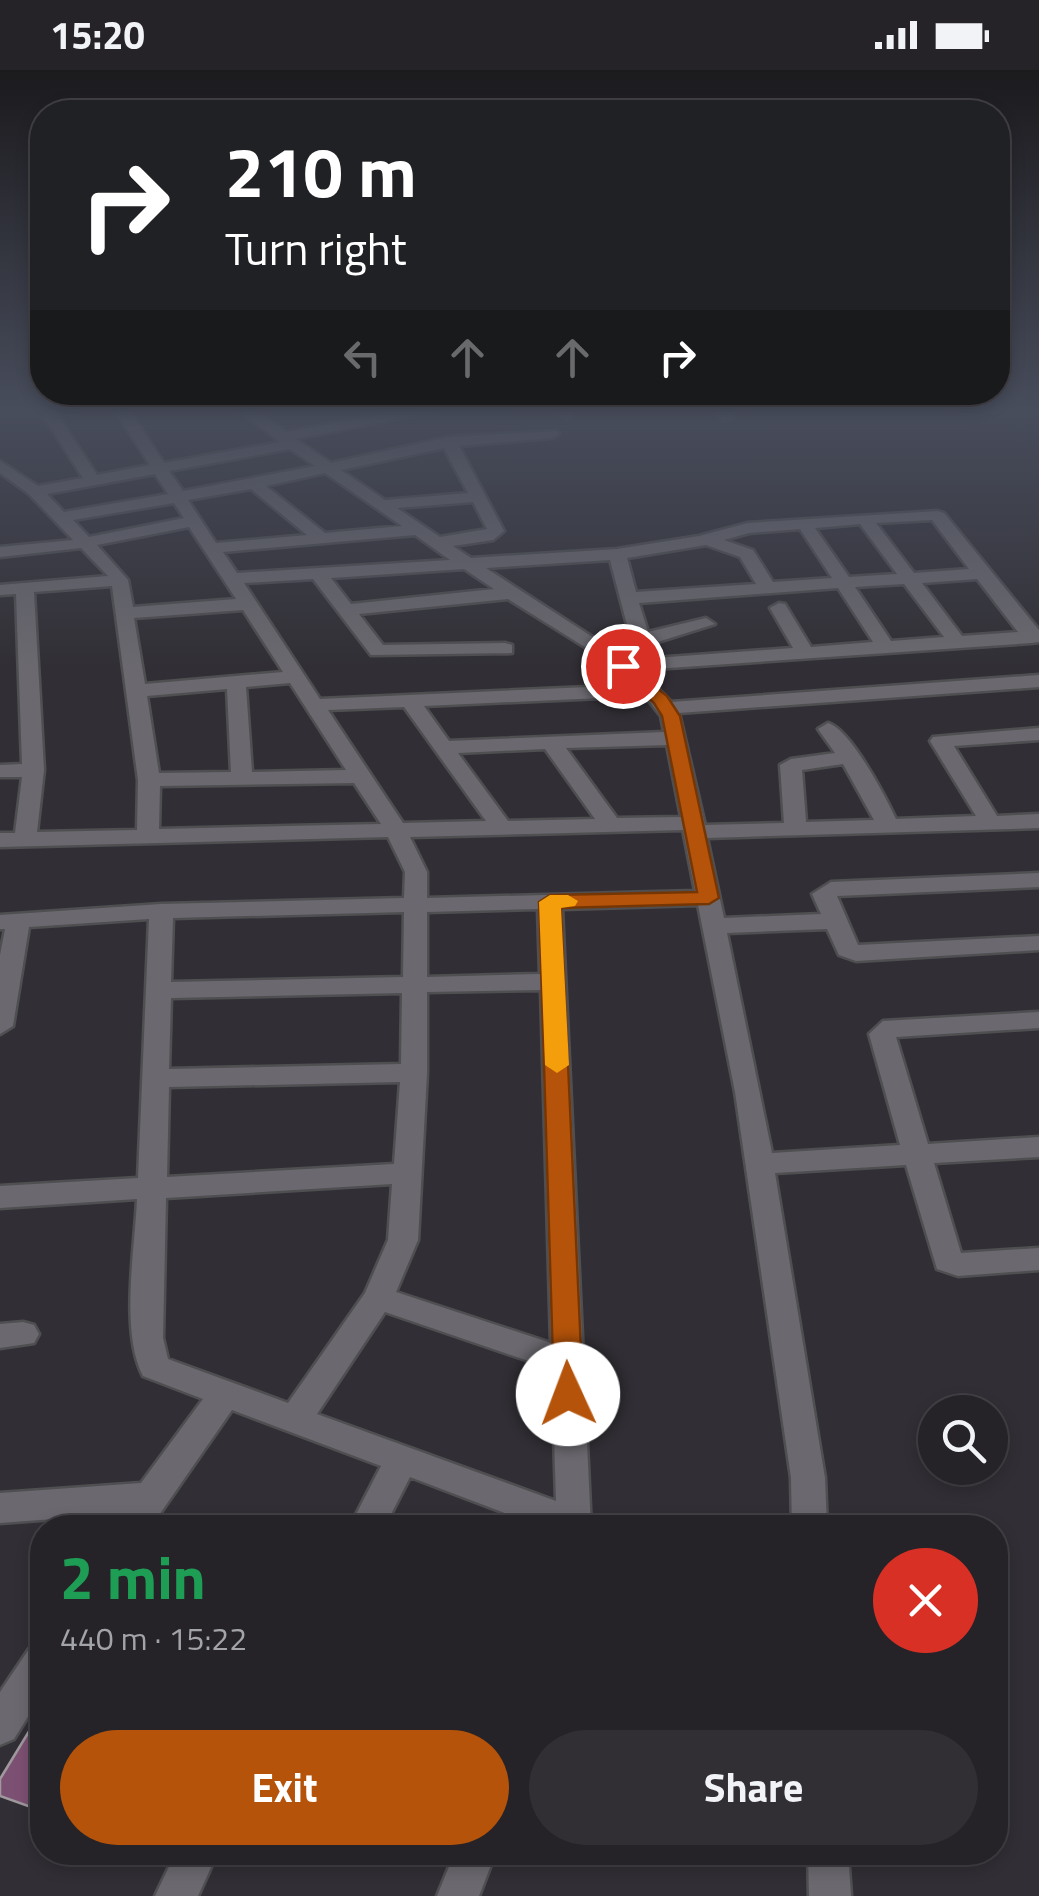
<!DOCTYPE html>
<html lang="en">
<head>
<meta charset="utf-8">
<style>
  :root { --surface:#252328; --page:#312f34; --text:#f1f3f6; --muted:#a3a4a8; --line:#424045; --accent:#b45309 }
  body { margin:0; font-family:"Titillium Web",sans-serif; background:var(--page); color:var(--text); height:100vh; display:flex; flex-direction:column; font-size:38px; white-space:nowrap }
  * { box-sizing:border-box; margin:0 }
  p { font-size:32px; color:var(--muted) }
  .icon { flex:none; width:55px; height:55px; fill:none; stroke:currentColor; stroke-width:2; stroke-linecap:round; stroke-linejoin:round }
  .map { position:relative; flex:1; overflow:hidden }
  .side { position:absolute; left:30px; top:1445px; width:978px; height:350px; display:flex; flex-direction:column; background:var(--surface); border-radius:40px; box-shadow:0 5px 15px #0003,0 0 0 2px var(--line) }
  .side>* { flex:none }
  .top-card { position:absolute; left:30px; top:30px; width:980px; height:305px; border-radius:40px; box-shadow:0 5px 15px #0003,0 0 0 2px var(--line); background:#202124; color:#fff; overflow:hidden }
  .buttons { position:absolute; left:918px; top:1325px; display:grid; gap:20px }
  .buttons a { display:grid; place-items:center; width:90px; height:90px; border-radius:50%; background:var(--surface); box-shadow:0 5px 15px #0003,0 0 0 2px var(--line); font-size:50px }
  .pin { position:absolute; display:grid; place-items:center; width:85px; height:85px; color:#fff; margin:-42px; border:5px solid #fff; border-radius:50%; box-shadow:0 2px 10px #0007 }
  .me { position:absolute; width:110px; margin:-55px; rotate:358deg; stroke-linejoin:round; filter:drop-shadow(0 0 8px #0008) }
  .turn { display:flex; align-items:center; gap:35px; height:210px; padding:0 30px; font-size:45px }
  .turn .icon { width:130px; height:130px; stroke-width:2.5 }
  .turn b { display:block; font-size:70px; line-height:85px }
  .lanes { display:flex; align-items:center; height:95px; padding:0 30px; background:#0003; justify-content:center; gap:50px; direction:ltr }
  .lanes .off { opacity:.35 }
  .round { display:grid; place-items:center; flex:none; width:105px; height:105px; border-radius:52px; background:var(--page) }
  .head { display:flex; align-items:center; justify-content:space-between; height:170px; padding:0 30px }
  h1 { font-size:60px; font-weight:700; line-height:75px; color:#1e9e55 }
  .action { display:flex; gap:20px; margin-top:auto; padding:20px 30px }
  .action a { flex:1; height:115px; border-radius:60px; background:var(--accent); color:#fff; font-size:40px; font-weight:700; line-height:115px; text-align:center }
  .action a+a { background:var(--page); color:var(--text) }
  .status { display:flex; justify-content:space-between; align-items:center; height:70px; padding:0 50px; background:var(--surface); direction:ltr }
  .status svg { height:28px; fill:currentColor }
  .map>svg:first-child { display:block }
  .building { fill:#7c5072; stroke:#9f999d; stroke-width:2.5 }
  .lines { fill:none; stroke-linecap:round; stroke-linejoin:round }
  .minor-casing { stroke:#4f4e51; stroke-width:5 }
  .minor { fill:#6b696f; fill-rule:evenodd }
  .route { fill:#b45309; stroke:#753606; stroke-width:2.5 }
  .slow { fill:#f59e0b }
</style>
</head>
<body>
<div class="status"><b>15:20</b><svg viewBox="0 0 49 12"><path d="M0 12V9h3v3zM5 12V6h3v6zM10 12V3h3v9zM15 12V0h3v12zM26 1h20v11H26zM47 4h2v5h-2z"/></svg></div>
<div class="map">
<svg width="1039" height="1826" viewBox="0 0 1039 1826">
  <rect width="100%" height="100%" fill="#312f35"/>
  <!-- building -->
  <path class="building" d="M42 1640V1741L0 1726V1709Z"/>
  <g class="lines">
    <!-- minor casing -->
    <g class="minor-casing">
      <path id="minor" d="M40 341H55L97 405 150 395 115 341H130L164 393 280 372 240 341H257L286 362 401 341H435L296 369 331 393 449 367 557 361 559 364 552 368 459 376 504 461 493 470 453 476 471 488 617 479 699 466 748 453 938 441 944 443 1039 560V572L1031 573 640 600 671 632 1039 605V617L679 643 705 755 784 753 780 695 791 689 835 683 818 659 828 653C851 660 885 726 896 749L976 746 930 671 933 667 1039 658V670L954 676 997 746 1039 744V758L707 768 724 848 821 844 812 824 831 812 1039 803V817L837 826 858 875 1039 866V880L856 891 839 885 827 859 727 863 772 1083 900 1075 869 964 883 951 1039 942V958L896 967 928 1074 1039 1067V1087L934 1093 961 1183 1039 1178V1200L958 1206 937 1199 906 1095 775 1103 825 1408 827 1458H792L791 1408 735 1022 698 835 562 839 591 1458H544L410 1407 384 1458H349L381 1396 232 1340 150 1458H114L121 1444 0 1453V1423L141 1413 203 1329 143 1306C120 1262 135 1179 137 1129L0 1138V1116L138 1108 149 849 29 857 13 956 0 964V885L5 859H0V845L161 834 404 828 405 802 388 767 0 777V763H15L22 707H0V695L22 694 16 524 0 525V515L108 506 81 478 0 487V477L73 470 29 424 0 403V391L38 416 83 408ZM444 378 468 423 385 430 341 400ZM290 379 315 396 183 421 169 401ZM325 403 402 456 325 463 266 416ZM155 404 168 424 64 442 47 424ZM251 419 307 465 216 473 188 430ZM473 432 487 459 440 467 397 438ZM174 433 184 448 89 467 73 450ZM932 450 969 499 914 503 876 453ZM860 454 897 504 849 507 815 458ZM189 457 236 529 133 537 128 510 97 475ZM800 459 832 508 773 512 753 480 724 470 749 463ZM415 465 450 490 237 503 223 482ZM706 475 740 487 756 514 636 522 627 488ZM610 490 636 589 628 590 486 498ZM464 499 494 519 351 534 331 508ZM313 509 371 585 512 583V575L505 573 383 575 359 544 508 529 596 584 634 615 320 629 244 513ZM977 509 1018 562 962 566 922 513ZM904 514 944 567 891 571 855 517ZM112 516 138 710 137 760 37 762 44 700 34 522ZM838 518 873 572 811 577 785 534 779 533 770 538 793 578 655 588 651 574 715 554 706 548 648 562 639 533ZM243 540 283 602 145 614 134 548ZM290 613 346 700 252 702 246 617ZM227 619 231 702 159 703 147 626ZM645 626 661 646 664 662 449 671 424 636ZM404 637 486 751 403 753 328 640ZM667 675 681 747 617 748 566 678ZM545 679 595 749 508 751 458 683ZM843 694 874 750 806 752 802 700ZM354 713 381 754 159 759 160 716ZM683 760 695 821 427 828V802L410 767ZM538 839 540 904 427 907V842ZM404 842 403 907 171 912 173 848ZM541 920 551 1273 396 1222 418 1170 427 1003V922ZM402 923 401 994 169 999 171 928ZM400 1012 394 1094 167 1107 169 1017ZM392 1114 388 1170 365 1223 288 1333 168 1289 163 1268 166 1128ZM385 1242 552 1299 556 1431 317 1344Z
        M556 341H571L573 345 566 349Z
        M716 341H731L735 348 723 351Z
        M23 1252 34 1255 39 1264 34 1273 0 1278V1254Z
        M42 1573V1624L14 1669 0 1675V1622L29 1579Z
        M176 1782H218L198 1826H155Z
        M455 1782H496L479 1826H437Z
        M808 1782H848L851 1826H809Z"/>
    </g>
    <!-- minor -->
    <use href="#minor" class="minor"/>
  </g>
  <!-- sky -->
  <linearGradient id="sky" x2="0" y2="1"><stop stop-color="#1b1a1d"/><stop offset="0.57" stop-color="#484d5c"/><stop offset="1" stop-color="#484d5c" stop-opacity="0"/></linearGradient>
  <rect width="1039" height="597" fill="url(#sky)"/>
  <!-- route -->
  <path class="route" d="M623 591 667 626 680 646 719 828 709 834 561 838 583 1324 579 1332 568 1336 558 1332 554 1324 539 832 550 825 697 822 662 646 654 633 617 600 614 596Z"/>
  <!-- slow -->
  <path class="slow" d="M550 825H568L578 831 575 836 561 838 569 995 557 1003 545 995 539 832Z"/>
</svg>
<div class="buttons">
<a><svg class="icon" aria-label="search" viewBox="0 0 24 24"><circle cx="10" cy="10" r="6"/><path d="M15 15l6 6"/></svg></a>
</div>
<div class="pin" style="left:623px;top:596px;background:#d93025"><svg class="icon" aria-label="arrive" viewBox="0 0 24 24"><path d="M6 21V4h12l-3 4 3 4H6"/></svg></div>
<svg class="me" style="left:568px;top:1324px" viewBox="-20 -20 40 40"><circle r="19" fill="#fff"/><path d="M0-13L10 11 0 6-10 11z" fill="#b45309"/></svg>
<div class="top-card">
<div class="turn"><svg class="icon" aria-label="right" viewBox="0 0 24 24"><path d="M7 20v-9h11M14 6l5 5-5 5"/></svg><div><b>210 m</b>Turn right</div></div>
<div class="lanes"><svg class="icon off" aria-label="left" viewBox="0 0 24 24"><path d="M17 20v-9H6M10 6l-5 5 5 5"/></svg><svg class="icon off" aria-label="ahead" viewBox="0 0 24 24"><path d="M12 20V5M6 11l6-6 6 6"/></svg><svg class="icon off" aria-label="ahead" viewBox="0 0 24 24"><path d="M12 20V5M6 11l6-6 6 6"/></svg><svg class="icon" aria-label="right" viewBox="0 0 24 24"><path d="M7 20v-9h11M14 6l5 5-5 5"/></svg></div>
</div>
<section class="side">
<div class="head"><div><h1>2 min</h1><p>440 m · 15:22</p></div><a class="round" style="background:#d93025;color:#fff"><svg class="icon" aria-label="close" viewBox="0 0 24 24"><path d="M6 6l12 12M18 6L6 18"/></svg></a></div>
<div class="action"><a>Exit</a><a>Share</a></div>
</section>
</div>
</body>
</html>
